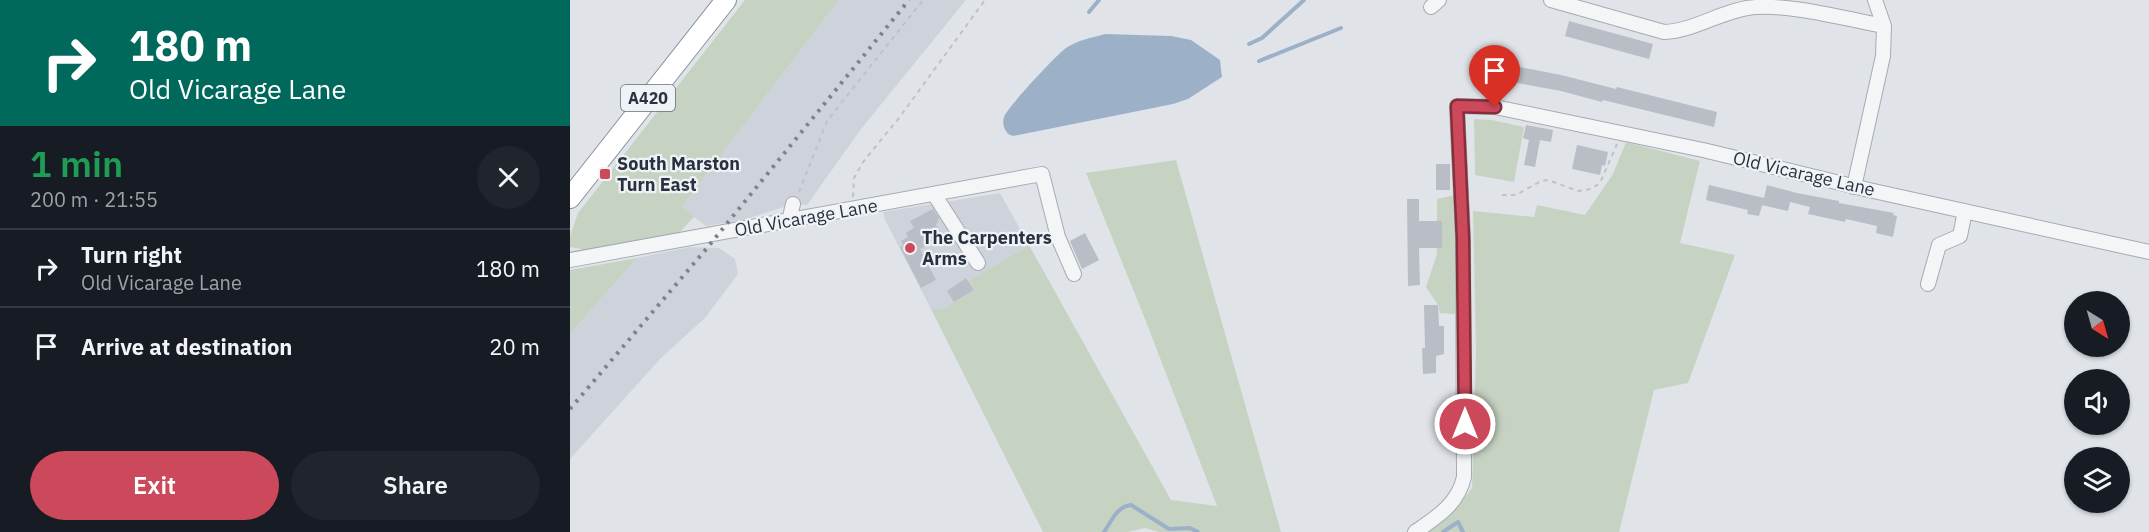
<!DOCTYPE html>
<html lang="en">
<head>
<meta charset="utf-8">
<style>
  :root { --surface:#171b24; --page:#20242c; --text:#f1f3f6; --muted:#9ea1a6; --line:#363941; --accent:#cc485b }
  body { margin:0; font-family:"IBM Plex Sans",sans-serif; background:var(--page); color:var(--text); height:100vh; display:flex; flex-direction:column; font-size:22px; white-space:nowrap }
  * { box-sizing:border-box; margin:0 }
  p { font-size:20px; color:var(--muted) }
  .icon { flex:none; width:33px; height:33px; fill:none; stroke:currentColor; stroke-width:2; stroke-linecap:round; stroke-linejoin:round }
  .map { position:relative; flex:1; overflow:hidden }
  .sheet { display:flex; flex-direction:column; background:var(--surface); width:570px }
  .sheet>* { flex:none }
  .top-card { background:#00695c; color:#fff; overflow:hidden }
  .needle { width:39px; rotate:143deg }
  .fabs { position:absolute; left:1494px; top:291px; display:grid; gap:12px }
  .fabs a { display:grid; place-items:center; width:66px; height:66px; border-radius:50%; background:var(--surface); box-shadow:0 2px 4px #0004; font-size:30px }
  .pin { position:absolute; display:grid; place-items:center; width:51px; height:51px; color:#fff; margin:-62px -26px; border-radius:50% 50% 50% 0; rotate:-45deg; box-shadow:0 0 6px #0007 }
  .pin .icon { rotate:45deg }
  .me { position:absolute; width:66px; margin:-33px; rotate:0deg; stroke-linejoin:round; filter:drop-shadow(0 0 4px #0008) }
  .turn { display:flex; align-items:center; gap:21px; height:126px; padding:0 30px; font-size:27px }
  .turn .icon { width:78px; height:78px; stroke-width:2.5 }
  .turn b { display:block; font-size:42px; line-height:51px }
  .round { display:grid; place-items:center; flex:none; width:63px; height:63px; border-radius:32px; background:var(--page) }
  .headline { display:flex; align-items:center; justify-content:space-between; height:102px; padding:0 30px }
  h1 { font-size:36px; font-weight:600; line-height:45px; color:#1e9e55 }
  .primary-button { display:flex; gap:12px; margin-top:auto; padding:12px 30px }
  .primary-button a { flex:1; height:69px; border-radius:36px; background:var(--accent); color:#fff; font-size:24px; font-weight:600; line-height:69px; text-align:center }
  .primary-button a+a { background:var(--page); color:var(--text) }
  ul { padding:0; list-style:none }
  li { display:flex; align-items:center; gap:18px; height:78px; padding:0 30px; border-top:2px solid var(--line) }
  li div { flex:1 }
  li b { display:block; font-size:22px }
  li em { font-style:normal }
  main { display:flex; flex:1; min-height:0 }
  .map>svg:first-child { display:block }
  .built { fill:#ced3db }
  .green { fill:#c6d3c2 }
  .water { fill:#9cb1c8 }
  .lines { fill:none; stroke-linecap:round; stroke-linejoin:round }
  .stream { stroke:#9cb1c8; stroke-width:4 }
  .building { fill:#b8bdc6 }
  .minor-casing { stroke:#a5abb3; stroke-width:16 }
  .highway-casing { stroke:#88919f; stroke-width:22 }
  .path { stroke:#bec2c7; stroke-width:2; stroke-dasharray:4.5 4.5; stroke-linecap:butt }
  .minor { stroke:#f3f5f7; stroke-width:14 }
  .highway { stroke:#fff; stroke-width:20 }
  .rail { stroke:#7a8392; stroke-width:4; stroke-dasharray:3 6; stroke-linecap:butt }
  .route-casing { stroke:#852f3b; stroke-width:15 }
  .route { stroke:#cc485b; stroke-width:10 }
  .poi-dot { fill:#cc485b; stroke:#f0f3f6; stroke-width:2 }
  .labels { text-anchor:middle; stroke-width:4.5; stroke-linejoin:round; paint-order:stroke }
  .shield { fill:#f0f3f6; stroke:#656b77; stroke-width:1.5 }
  .shield-label { font-size:16px; font-weight:bold; fill:#293140 }
  .poi-label { font-size:18px; font-weight:bold; fill:#293140; stroke:#f0f3f6; text-anchor:start }
  .street-label { font-size:18px; fill:#293140; stroke:#f0f3f6 }
</style>
</head>
<body>
<main>
<section class="sheet">
<div class="top-card">
<div class="turn"><svg class="icon" aria-label="right" viewBox="0 0 24 24"><path d="M7 20v-9h11M14 6l5 5-5 5"/></svg><div><b>180 m</b>Old Vicarage Lane</div></div>
</div>
<div class="headline"><div><h1>1 min</h1><p>200 m · 21:55</p></div><a class="round"><svg class="icon" aria-label="close" viewBox="0 0 24 24"><path d="M6 6l12 12M18 6L6 18"/></svg></a></div>
<ul>
<li><svg class="icon" aria-label="right" viewBox="0 0 24 24"><path d="M7 20v-9h11M14 6l5 5-5 5"/></svg><div><b>Turn right</b><p>Old Vicarage Lane</p></div><em>180 m</em></li>
<li><svg class="icon" aria-label="arrive" viewBox="0 0 24 24"><path d="M6 21V4h12l-3 4 3 4H6"/></svg><div><b>Arrive at destination</b></div><em>20 m</em></li>
</ul>
<div class="primary-button"><a>Exit</a><a>Share</a></div>
</section>
<div class="map">
<svg width="1579" height="532" viewBox="0 0 1579 532">
  <rect width="100%" height="100%" fill="#e0e4e9"/>
  <!-- built -->
  <path class="built" d="M269 0H396L291 129 237 205 223 204 173 220 136 226 111 207Z
    M430 193 459 245 400 280 406 290 373 309H361L315 220 313 212Z
    M120 247 149 248 165 259 168 274 135 318 91 358 0 459V334L67 258Z"/>
  <!-- green -->
  <path class="green" d="M175 0H269L112 206 124 217 109 233 17 250 0 247V236L8 213Z
    M904 119 922 120 954 127 944 182 905 175Z
    M1056 142 1130 161 1110 243 1165 255 1118 383 1084 390 1049 532H855L889 505 902 488 906 351 903 211 964 217 967 205 1015 215 1043 174Z
    M606 160 711 532H589L575 528 558 532H473L361 309H373L405 290 400 280 459 245 601 500 647 506 575 319 516 173Z
    M885 195V314L870 313 868 305 856 287 867 254V199Z
    M67 258 0 334V270Z"/>
  <!-- water -->
  <path class="water" d="M535 34 601 36 621 40 650 60 652 77 618 99 603 104 443 136 438 134C434 129 432 124 434 117 435 110 487 54 496 48 508 40 521 38 535 34Z"/>
  <g class="lines">
    <!-- stream -->
    <path class="stream" d="M519 12 529 0
      M679 44 692 38 734 0
      M689 61 771 28
      M534 532C541 522 547 506 561 505L599 529 620 528 628 532
      M873 532 888 522 893 532"/>
  </g>
  <!-- building -->
  <path class="building" d="M999 21 1083 44 1079 59 995 36Z
    M945 66 991 75 1046 89 1047 87 1147 112 1144 127 1033 100 1032 102 991 91 942 82Z
    M956 125 983 130 981 142 970 140 965 167 954 165 959 140 953 138Z
    M1007 145 1038 152 1035 166 1032 165 1030 175 1002 169Z
    M866 164H880V190H866Z
    M1139 185 1194 198 1197 185 1227 193 1269 201V203L1324 213 1323 215 1327 216 1323 237 1306 233 1307 226 1276 219 1275 222 1238 214 1240 207 1220 202 1218 211 1192 205 1193 202 1189 216 1177 214 1178 210 1136 200Z
    M837 199H849V221H872V248H849L850 285 838 286Z
    M363 209 369 218 366 225 373 237 350 249 366 280 351 288 330 247 333 245 331 241 338 237 336 233 344 228 340 221Z
    M515 233 529 260 512 269 500 241Z
    M396 278 404 290 384 302 377 291Z
    M854 305H868L869 326H874V354L866 356V373L853 374 852 348H855Z"/>
  <g class="lines">
    <!-- minor casing -->
    <g class="minor-casing">
      <path id="minor" d="M981 0 1094 32C1123 31 1148 13 1177 8 1213 2 1277 19 1314 26
        M861 7 869 0
        M1284 187 1313 56 1314 26 1305 0
        M364 194 408 263
        M219 221 223 204
        M0 260 472 174 488 237 504 274
        M1358 284 1369 245 1390 236 1395 211
        M845 532C867 517 888 504 894 477L893 239 887 106 925 107 1133 150 1299 190 1579 252"/>
    </g>
    <!-- highway casing -->
    <g class="highway-casing">
      <path id="highway" d="M0 198 156 0"/>
    </g>
    <!-- path -->
    <path class="path" d="M229 192 257 121 353 0
      M932 195H946L971 181 978 180 1008 191 1021 189 1030 183 1047 144
      M283 197 284 178 293 162 329 118 415 0"/>
    <!-- minor -->
    <use href="#minor" class="minor"/>
    <!-- highway -->
    <use href="#highway" class="highway"/>
    <!-- rail -->
    <path class="rail" d="M0 409 137 248 339 0"/>
  </g>
  <g class="lines">
    <!-- route casing -->
    <g class="route-casing">
      <path id="route" d="M895 424 893 239 887 106 925 107"/>
    </g>
    <!-- route -->
    <use href="#route" class="route"/>
  </g>
  <!-- markers -->
  <g class="poi-dot">
    <rect x="29" y="168" width="12" height="12" rx="3"/>
    <circle cx="340" cy="248" r="6"/>
  </g>
  <g class="labels">
    <!-- shield labels -->
    <rect class="shield" x="51" y="85" width="54" height="26" rx="4.5"/>
    <g class="shield-label">
      <text x="78" y="104">A420</text>
    </g>
    <!-- poi labels -->
    <g class="poi-label">
      <text x="47" y="170">South Marston<tspan x="47" dy="21">Turn East</tspan></text>
      <text x="352" y="244">The Carpenters<tspan x="352" dy="21">Arms</tspan></text>
    </g>
    <!-- street labels -->
    <g class="street-label">
      <text transform="translate(1234 174) rotate(13)" y="6">Old Vicarage Lane</text>
      <text transform="translate(236 218) rotate(-10)" y="6">Old Vicarage Lane</text>
    </g>
  </g>
</svg>
<div class="fabs">
<a><svg class="needle" viewBox="-14 -14 28 28"><path d="M0-13l5 13h-10z" fill="#e53935"/><path d="M0 13l5-13h-10z" fill="#9ea1a6"/></svg></a>
<a><svg class="icon" aria-label="sound" viewBox="0 0 24 24"><path d="M4 9h4l5-4v14l-5-4H4zM17 9q2 3 0 6"/></svg></a>
<a><svg class="icon" aria-label="layers" viewBox="0 0 24 24"><path d="M12 4l9 5-9 5-9-5zM3 14l9 5 9-5"/></svg></a>
</div>
<div class="pin" style="left:925px;top:107px;background:#d93025"><svg class="icon" aria-label="arrive" viewBox="0 0 24 24"><path d="M6 21V4h12l-3 4 3 4H6"/></svg></div>
<svg class="me" style="left:895px;top:424px" viewBox="-20 -20 40 40"><circle r="17" fill="#cc485b" stroke="#fff" stroke-width="3"/><path d="M0-11L8 9 0 5-8 9z" fill="#fff"/></svg>
</div>
</main>
</body>
</html>
